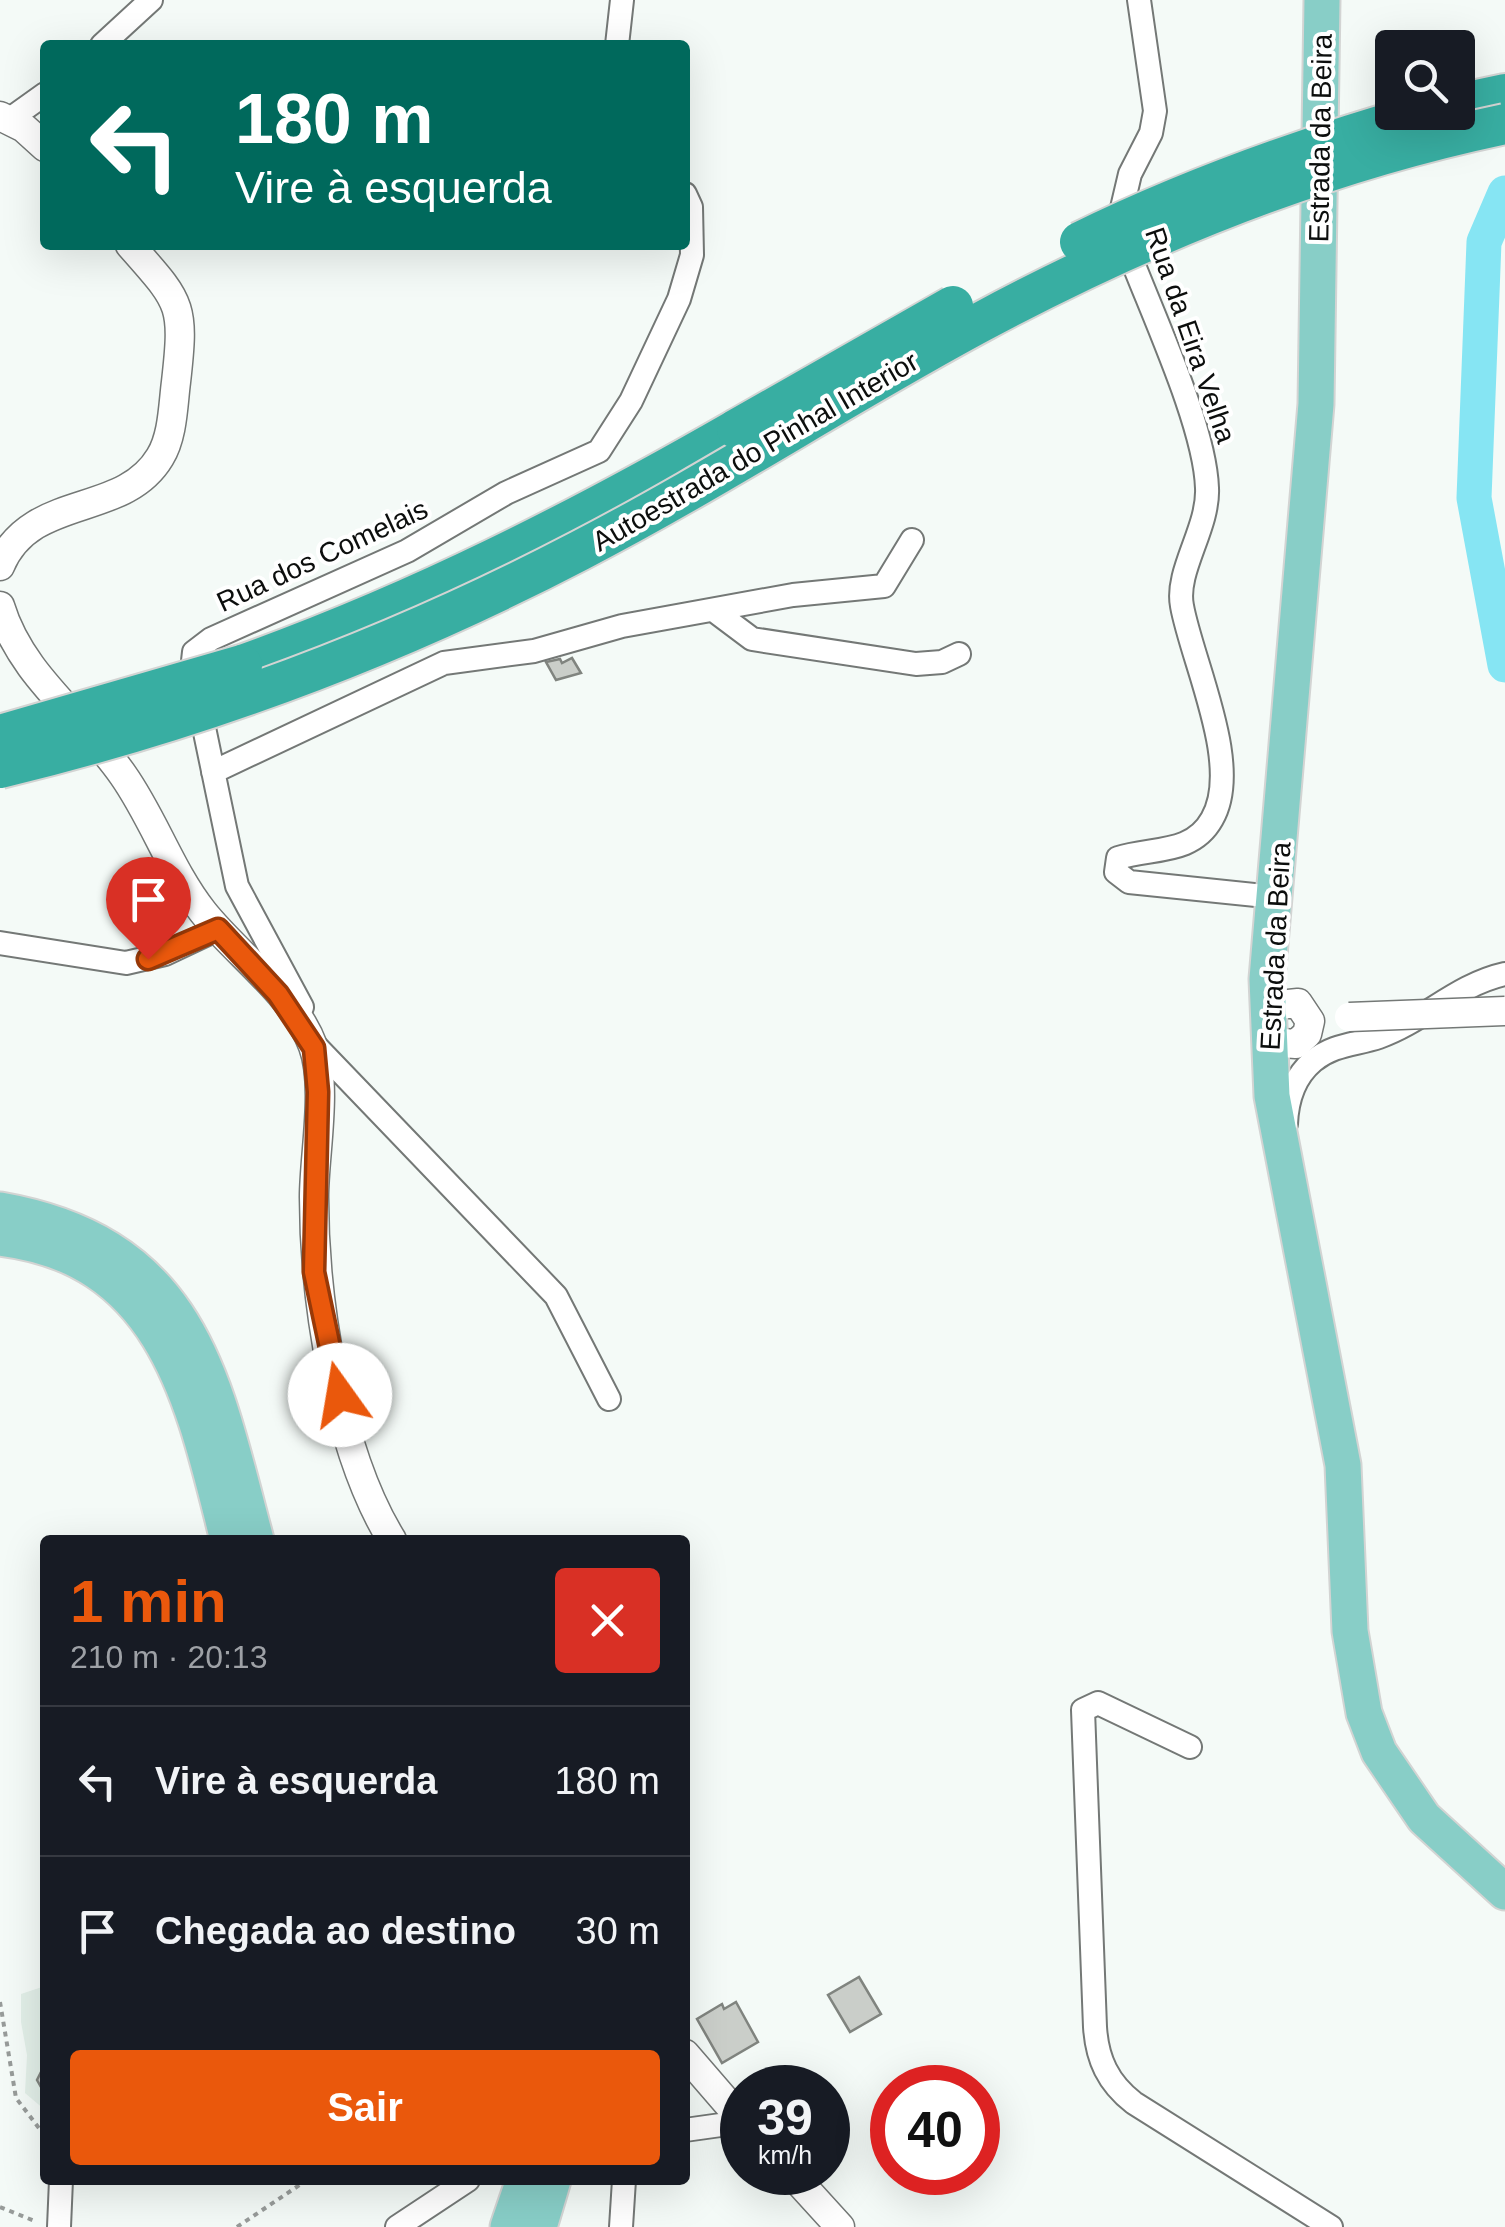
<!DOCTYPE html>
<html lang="pt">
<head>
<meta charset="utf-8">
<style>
  :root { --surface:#171b24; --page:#242831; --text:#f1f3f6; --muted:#9ea1a6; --line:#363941; --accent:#ea580c }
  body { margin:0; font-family:Arial,sans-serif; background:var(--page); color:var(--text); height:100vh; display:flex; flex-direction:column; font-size:38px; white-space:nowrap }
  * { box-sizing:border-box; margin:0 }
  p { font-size:32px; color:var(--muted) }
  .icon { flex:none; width:55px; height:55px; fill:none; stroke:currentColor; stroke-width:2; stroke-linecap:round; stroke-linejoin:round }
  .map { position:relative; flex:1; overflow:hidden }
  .drawer { position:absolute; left:40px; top:1535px; width:650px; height:650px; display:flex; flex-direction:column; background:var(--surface); border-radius:10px; box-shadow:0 10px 40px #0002 }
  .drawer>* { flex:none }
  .top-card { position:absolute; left:40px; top:40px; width:650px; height:210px; border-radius:10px; box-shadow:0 10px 40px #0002; background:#00695c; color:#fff; overflow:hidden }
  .tools { position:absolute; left:1375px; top:30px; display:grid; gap:20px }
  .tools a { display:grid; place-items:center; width:100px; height:100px; border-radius:10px; background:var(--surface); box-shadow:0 10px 40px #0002; font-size:50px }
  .speed { position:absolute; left:720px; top:2065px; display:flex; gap:20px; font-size:50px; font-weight:700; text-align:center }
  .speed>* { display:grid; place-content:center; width:130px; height:130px; border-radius:50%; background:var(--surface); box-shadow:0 10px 40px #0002; line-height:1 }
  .speed small { font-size:25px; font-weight:400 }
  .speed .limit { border:15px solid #d22; background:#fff; color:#111 }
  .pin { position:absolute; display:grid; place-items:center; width:85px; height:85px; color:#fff; margin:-102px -42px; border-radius:50% 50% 50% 0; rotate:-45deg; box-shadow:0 0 10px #0007 }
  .pin .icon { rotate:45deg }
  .me { position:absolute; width:110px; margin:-55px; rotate:347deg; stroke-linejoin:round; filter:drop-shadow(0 0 8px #0008) }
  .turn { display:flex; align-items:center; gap:35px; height:210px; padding:0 30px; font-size:45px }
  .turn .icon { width:130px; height:130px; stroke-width:2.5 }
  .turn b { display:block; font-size:70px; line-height:85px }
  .round { display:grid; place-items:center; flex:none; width:105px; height:105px; border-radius:10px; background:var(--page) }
  .headline { display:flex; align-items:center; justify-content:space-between; height:170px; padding:0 30px }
  h1 { font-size:60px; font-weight:600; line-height:75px; color:var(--accent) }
  .action { display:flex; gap:20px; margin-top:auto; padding:20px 30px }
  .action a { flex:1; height:115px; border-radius:10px; background:var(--accent); color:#fff; font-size:40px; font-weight:600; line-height:115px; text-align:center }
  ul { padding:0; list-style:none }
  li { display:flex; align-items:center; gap:30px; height:150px; padding:0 30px; border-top:2px solid var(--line) }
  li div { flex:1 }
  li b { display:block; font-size:38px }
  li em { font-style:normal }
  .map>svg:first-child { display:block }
  .built { fill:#e2efe8 }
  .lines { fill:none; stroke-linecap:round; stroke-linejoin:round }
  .river { stroke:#86e5f3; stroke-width:35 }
  .building { fill:#cacec9; stroke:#80847f; stroke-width:2.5 }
  .minor-casing { stroke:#747876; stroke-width:26 }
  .tertiary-casing { stroke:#747876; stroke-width:31 }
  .primary-casing { stroke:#d3d4d3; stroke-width:39 }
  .motorway-casing { stroke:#d3d4d3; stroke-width:44 }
  .path { stroke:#979b99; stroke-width:4; stroke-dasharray:5 5; stroke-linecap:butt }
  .minor { stroke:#fff; stroke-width:22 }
  .tertiary { stroke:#fff; stroke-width:28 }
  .primary { stroke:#88cec7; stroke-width:35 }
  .motorway { stroke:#38aea2; stroke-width:40 }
  .tertiary-bridge-casing { stroke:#747876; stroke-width:31; stroke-linecap:butt }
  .motorway-bridge-casing { stroke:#d3d4d3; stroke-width:44; stroke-linecap:butt }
  .tertiary-bridge { stroke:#fff; stroke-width:28 }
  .motorway-bridge { stroke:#38aea2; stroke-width:40 }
  .route-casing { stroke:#983908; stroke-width:25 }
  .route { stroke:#ea580c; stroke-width:18 }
  .labels { text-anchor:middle; stroke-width:8; stroke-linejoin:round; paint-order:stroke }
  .street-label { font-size:28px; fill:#0c0e0d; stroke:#fff }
</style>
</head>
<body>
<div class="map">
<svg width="1505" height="2227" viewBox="0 0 1505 2227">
  <rect width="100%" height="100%" fill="#f4faf7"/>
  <!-- built -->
  <path class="built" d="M45 1986V2110L25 2093 27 2055 21 2022V1994Z"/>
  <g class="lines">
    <!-- river -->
    <path class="river" d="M1505 193 1484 242 1474 498 1505 665"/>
  </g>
  <!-- building -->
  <path class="building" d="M572 658 581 673 556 680 546 662 560 659 562 663Z
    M859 1977 881 2014 850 2032 828 1995Z
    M736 2002 758 2042 722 2063 697 2019 722 2004 724 2009Z
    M45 2064V2094L37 2080Z"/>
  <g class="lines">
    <!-- minor casing -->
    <g class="minor-casing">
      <path id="minor" d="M1139 0 1155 111 1151 133 1130 174 1122 208 1123 237C1147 303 1205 423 1207 488 1209 528 1175 571 1182 606 1192 662 1243 766 1212 819 1192 855 1152 847 1118 858L1116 872 1129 882 1274 897
        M102 45 151 0
        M617 45 622 0
        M10 119 45 94
        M716 612 752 639 916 664 942 662 959 654
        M213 772 444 663 534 651 622 626 793 595 884 586 912 540
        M0 943 126 963 165 954 218 929
        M302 1007 237 886 192 670 194 652 211 639 407 551 506 493 599 451 631 401 679 299 692 255 691 207 685 194
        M312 1042 556 1296 609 1399
        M1286 1124C1287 1100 1294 1077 1313 1061 1334 1044 1355 1045 1379 1037 1424 1021 1456 985 1505 974
        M1190 1747 1098 1703 1083 1710 1095 2027C1097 2059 1108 2083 1134 2103L1331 2227
        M685 2130 742 2122
        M59 2227 61 2180
        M397 2227 468 2180
        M621 2227 624 2180"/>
    </g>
    <!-- tertiary casing -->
    <g class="tertiary-casing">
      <path id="tertiary" d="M0 116 24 128 45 147
        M0 566C31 492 123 519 160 457 173 436 173 405 176 382 185 303 181 303 130 245
        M0 606C21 676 83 717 123 775 154 819 170 870 203 912 237 955 294 994 313 1046 328 1086 314 1155 314 1197 314 1300 337 1451 392 1540
        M1267 1006 1298 1003 1310 1021 1307 1034 1296 1044 1268 1042
        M685 2054 742 2120
        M790 2172 840 2227"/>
    </g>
    <!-- primary casing -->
    <g class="primary-casing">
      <path id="primary" d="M1322 0 1316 404 1267 979 1272 1096 1343 1465 1350 1631 1364 1713 1379 1752 1424 1818 1505 1892
        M0 1210C193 1244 213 1378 256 1540
        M0 1238C167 1258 194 1405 228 1540
        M508 2227 524 2180
        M539 2227 553 2180"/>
    </g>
    <!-- motorway casing -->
    <g class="motorway-casing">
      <path id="motorway" d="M1458 104 1505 94
        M242 665C416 603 577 521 737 429"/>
    </g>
    <!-- path -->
    <path class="path" d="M0 2002 16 2098 45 2136
      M0 2207 37 2222
      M237 2227 307 2180"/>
    <!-- minor -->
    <use href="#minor" class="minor"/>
    <!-- tertiary -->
    <use href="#tertiary" class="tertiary"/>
    <!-- primary -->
    <use href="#primary" class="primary"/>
    <!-- motorway -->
    <use href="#motorway" class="motorway"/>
    <!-- tertiary-bridge casing -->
    <g class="tertiary-bridge-casing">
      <path id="tertiary-bridge" d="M1349 1017 1505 1011"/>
    </g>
    <!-- motorway-bridge casing -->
    <g class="motorway-bridge-casing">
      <path id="motorway-bridge" d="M1080 242C1192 187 1308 146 1427 112
        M737 429 953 306
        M0 735 242 665
        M0 768C200 720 397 646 579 551 716 480 845 395 981 322 1145 234 1323 162 1505 124"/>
    </g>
    <!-- tertiary-bridge -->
    <use href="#tertiary-bridge" class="tertiary-bridge"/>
    <!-- motorway-bridge -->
    <use href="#motorway-bridge" class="motorway-bridge"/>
  </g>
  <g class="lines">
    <!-- route casing -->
    <g class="route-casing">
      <path id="route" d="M148 959 218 929 278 994 314 1048 318 1092 314 1272 340 1395"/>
    </g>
    <!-- route -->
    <use href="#route" class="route"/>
  </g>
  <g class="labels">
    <!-- street labels -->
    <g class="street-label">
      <text transform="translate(1320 138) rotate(-89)" y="10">Estrada da Beira</text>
      <text transform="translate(1191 335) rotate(71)" y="10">Rua da Eira Velha</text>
      <text transform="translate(755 451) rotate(-30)" y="10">Autoestrada do Pinhal Interior</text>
      <text transform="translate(322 555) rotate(-25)" y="10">Rua dos Comelais</text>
      <text transform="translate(1275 946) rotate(-87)" y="10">Estrada da Beira</text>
    </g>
  </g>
</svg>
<div class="tools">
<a><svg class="icon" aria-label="search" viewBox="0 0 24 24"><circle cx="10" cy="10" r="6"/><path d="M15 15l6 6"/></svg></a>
</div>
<div class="speed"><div>39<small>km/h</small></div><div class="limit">40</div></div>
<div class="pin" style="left:148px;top:959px;background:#d93025"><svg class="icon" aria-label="arrive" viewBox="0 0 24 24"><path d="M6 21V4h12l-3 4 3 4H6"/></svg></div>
<svg class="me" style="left:340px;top:1395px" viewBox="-20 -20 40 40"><circle r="19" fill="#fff"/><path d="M0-13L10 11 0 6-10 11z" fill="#ea580c"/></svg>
<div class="top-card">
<div class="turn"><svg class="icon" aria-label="left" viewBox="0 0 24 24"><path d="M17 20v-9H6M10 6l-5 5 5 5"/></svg><div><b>180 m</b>Vire à esquerda</div></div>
</div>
<section class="drawer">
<div class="headline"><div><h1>1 min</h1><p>210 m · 20:13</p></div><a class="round" style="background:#d93025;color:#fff"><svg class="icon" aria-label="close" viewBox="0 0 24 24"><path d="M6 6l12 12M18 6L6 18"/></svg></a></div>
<ul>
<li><svg class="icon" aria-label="left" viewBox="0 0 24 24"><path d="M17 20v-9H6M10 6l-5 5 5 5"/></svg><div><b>Vire à esquerda</b></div><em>180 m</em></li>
<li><svg class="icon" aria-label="arrive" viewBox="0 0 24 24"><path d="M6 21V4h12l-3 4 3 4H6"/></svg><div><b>Chegada ao destino</b></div><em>30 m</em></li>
</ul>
<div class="action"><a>Sair</a></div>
</section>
</div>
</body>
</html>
